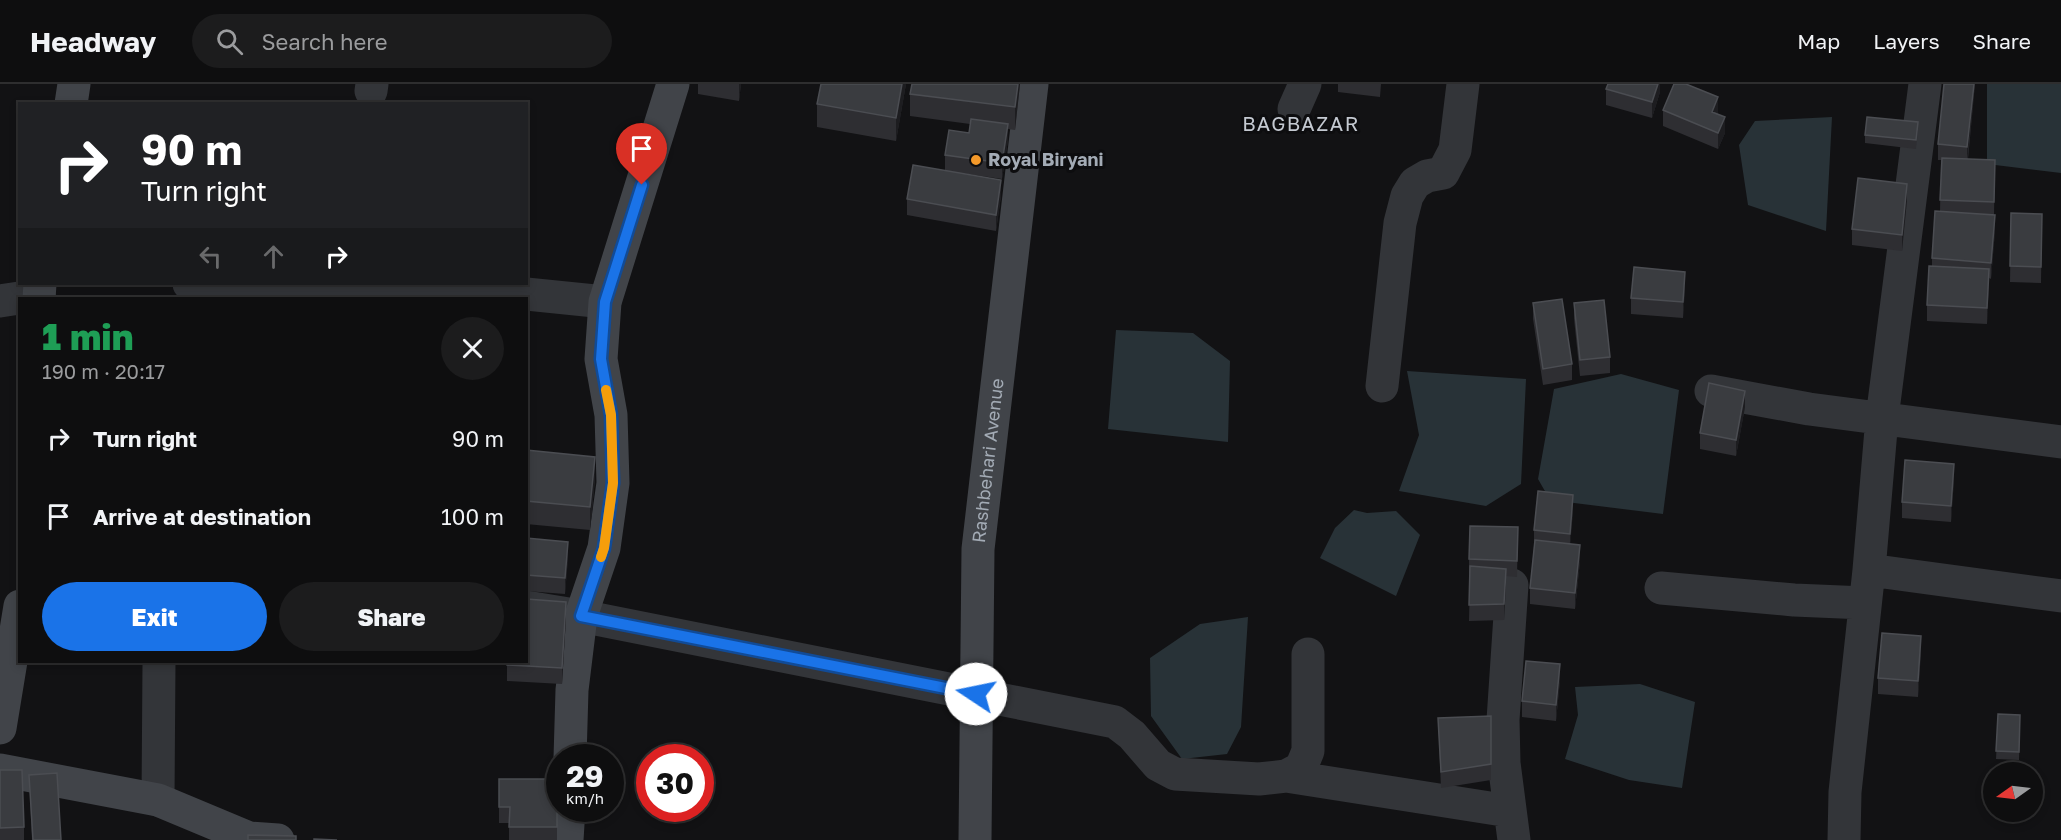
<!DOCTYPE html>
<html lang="en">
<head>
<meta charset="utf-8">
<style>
  :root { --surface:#0e0e0f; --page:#1c1c1d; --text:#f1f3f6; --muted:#9b9c9e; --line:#2e2e2f; --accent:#1a73e8 }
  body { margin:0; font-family:"Golos Text",sans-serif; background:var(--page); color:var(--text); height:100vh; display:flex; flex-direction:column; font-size:22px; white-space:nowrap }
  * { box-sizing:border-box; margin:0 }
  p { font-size:20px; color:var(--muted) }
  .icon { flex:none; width:33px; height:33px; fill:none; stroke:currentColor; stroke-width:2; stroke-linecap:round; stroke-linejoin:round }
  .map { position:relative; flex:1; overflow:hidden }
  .panel { position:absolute; left:18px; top:213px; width:510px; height:366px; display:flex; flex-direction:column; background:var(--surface); border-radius:0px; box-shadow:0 3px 9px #0003,0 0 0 2px var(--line) }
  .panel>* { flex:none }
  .hud { position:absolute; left:18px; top:18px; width:510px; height:183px; border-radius:0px; box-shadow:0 3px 9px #0003,0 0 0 2px var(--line); background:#202124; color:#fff; overflow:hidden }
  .needle { width:39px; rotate:256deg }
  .tools { position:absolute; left:1983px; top:678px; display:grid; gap:12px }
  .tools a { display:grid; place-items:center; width:60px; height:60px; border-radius:50%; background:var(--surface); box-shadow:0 3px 9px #0003,0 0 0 2px var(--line); font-size:30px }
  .speed { position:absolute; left:546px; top:660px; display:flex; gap:12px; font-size:30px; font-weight:700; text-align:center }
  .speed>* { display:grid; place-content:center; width:78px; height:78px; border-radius:50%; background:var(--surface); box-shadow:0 3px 9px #0003,0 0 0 2px var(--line); line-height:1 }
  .speed small { font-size:15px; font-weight:400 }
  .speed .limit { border:9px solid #d22; background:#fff; color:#111 }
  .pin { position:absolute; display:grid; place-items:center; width:51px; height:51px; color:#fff; margin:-62px -26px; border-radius:50% 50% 50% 0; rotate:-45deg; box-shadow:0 0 6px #0007 }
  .pin .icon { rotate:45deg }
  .me { position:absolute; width:66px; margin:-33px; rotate:281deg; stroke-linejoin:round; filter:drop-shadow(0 0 4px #0008) }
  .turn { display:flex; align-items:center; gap:21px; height:126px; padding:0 24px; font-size:27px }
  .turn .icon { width:78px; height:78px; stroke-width:2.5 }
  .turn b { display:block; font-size:42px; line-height:51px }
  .lanes { display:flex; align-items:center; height:57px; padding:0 24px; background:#0003; justify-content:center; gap:30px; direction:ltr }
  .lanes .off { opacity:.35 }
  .round { display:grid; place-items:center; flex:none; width:63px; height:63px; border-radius:32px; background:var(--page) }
  .head { display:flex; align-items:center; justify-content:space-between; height:102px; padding:0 24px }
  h1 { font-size:36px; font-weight:800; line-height:45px; color:#1e9e55 }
  .primary-button { display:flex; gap:12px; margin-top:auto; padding:12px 24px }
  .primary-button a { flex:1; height:69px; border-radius:36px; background:var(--accent); color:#fff; font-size:24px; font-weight:800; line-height:69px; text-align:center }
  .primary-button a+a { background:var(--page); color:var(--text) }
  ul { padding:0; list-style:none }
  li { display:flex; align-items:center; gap:18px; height:78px; padding:0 24px }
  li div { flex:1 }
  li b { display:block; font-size:22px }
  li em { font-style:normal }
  header { display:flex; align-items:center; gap:36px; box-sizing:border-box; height:84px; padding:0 30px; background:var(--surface); border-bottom:2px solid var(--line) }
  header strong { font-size:28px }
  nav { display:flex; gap:33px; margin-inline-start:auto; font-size:21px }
  .search { width:420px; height:54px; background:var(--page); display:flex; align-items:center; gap:15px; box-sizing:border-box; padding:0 21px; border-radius:33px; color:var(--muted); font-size:22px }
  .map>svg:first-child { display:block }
  .water { fill:#283237 }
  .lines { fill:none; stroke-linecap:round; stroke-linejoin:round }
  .street { stroke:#333539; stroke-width:33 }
  .secondary { stroke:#414449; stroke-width:33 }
  .wall { fill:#2e2e32 }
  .shaded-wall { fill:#1d1d20 }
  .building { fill:#3a3c40; stroke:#4b4d52; stroke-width:1.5 }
  .route-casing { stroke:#114b97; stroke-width:15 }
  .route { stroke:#1a73e8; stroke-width:10 }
  .slow { stroke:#f59e0b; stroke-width:10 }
  .poi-dot { fill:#f4992a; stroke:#0d0d0f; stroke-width:2 }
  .labels { text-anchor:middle; stroke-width:6; stroke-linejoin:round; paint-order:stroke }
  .poi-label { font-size:18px; font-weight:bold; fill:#a3abb5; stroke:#0d0d0f; text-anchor:start }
  .street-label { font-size:18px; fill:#a3abb5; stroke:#0d0d0f }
  .neighbourhood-label { font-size:20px; letter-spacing:1.5px; fill:#c4c9d1; stroke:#0d0d0f }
</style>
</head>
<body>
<header>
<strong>Headway</strong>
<div class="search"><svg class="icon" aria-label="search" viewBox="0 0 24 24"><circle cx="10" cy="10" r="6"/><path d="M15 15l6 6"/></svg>Search here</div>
<nav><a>Map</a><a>Layers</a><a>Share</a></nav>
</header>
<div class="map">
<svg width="2061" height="756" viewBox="0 0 2061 756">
  <rect width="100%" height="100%" fill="#121214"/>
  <!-- water -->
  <path class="water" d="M1987 0H2061V89L1987 80Z
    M1832 33 1826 147 1748 121 1739 61 1755 37Z
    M1116 246 1193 249 1230 277 1228 358 1108 345Z
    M1407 287 1526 295 1521 400 1486 422 1399 407 1419 351Z
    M1621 290 1679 306 1663 430 1550 416 1538 395 1554 305Z
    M1354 426 1367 429 1396 427 1420 451 1396 512 1320 474 1335 444Z
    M1248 533 1241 643 1227 670 1182 675 1151 632 1150 574 1200 540Z
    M1640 600 1695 618 1682 704 1629 696 1565 675 1578 631 1575 603Z"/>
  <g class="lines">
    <!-- street -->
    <path class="street" d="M371 7 372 0
      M1294 25 1305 0
      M189 200 257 206 438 201 605 218
      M0 217 39 211
      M1382 302 1400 139 1407 112 1415 99 1427 92 1443 89 1455 66 1463 0
      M1711 307 1809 325 2061 358
      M1869 486 2061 512
      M1512 501 1503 636 1504 679 1514 756
      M1661 504 1794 516 1865 519
      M526 523 581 532 1115 638 1132 651 1158 681 1175 690 1259 695 1286 692 1301 684 1308 667V570
      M1286 692 1509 727
      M158 716 159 578
      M1844 756 1845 708 1869 486 1882 334 1925 0"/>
    <!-- secondary -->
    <g class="secondary">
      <path d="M71 20 74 0"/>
      <path d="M39 214 40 200"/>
      <path d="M0 644 20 522"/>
      <path d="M570 674 572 606 581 532 604 464 613 399 611 331 601 275 605 218 673 0"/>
      <path d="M0 686 158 716 249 754 278 756"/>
      <path d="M567 756 569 724"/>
      <path id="s1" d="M975 756 978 465 1032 0"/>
    </g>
  </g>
  <!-- wall -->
  <path class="wall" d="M698 0H741L739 17 698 10Z
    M906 0 896 57 817 43V20Z
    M912 0H1020L1015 46 1008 45V56L1002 95 961 89 1001 112 996 147 907 131V115L945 87V71L969 49 970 40 910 32V10Z
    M1338 0H1381L1380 13 1338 8Z
    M1660 0V8L1652 34 1606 21V5Z
    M1975 0 1968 75 1995 76 1994 131 1995 147 1991 195 1989 194 1987 240 1927 237V221L1932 182V174L1940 127 1941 76H1938V60Z
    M1663 26 1718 29V30L1725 49 1718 65 1663 42Z
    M1918 46 1916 65 1865 59V51Z
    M1907 116 1902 167 1852 161V145Z
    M2011 129 2042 130 2041 199 2010 198Z
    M1685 204 1683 234 1631 230V214Z
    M1533 219 1572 280V296L1543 301 1533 235Z
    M1574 219 1610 273V289L1580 292 1574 235Z
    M1745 323 1736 372 1700 365V349Z
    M526 366 595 395 590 446 526 440Z
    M1954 396 1951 438 1902 434V418Z
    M1573 427 1570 460 1580 477 1575 525 1530 520V504L1534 462V446Z
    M1518 443 1517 493 1506 492 1504 536 1469 537 1470 491H1469V475Z
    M526 454 568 474 565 510 526 507Z
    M566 534 562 600 507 597V581Z
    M1921 568 1918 613 1878 610V594Z
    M1560 596 1556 637 1522 633V617Z
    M1998 630 2020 640 2019 676 1996 675Z
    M1491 632V696L1441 704 1438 634Z
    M0 686 24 743V756H0Z
    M29 691 61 756H32Z
    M499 695H557V756H509V739H499Z"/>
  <!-- shaded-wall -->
  <path class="shaded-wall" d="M739 0H741L739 17Z
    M902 0H906L896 57V34Z
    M1018 0H1020L1015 46V23Z
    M1658 0H1660V8L1652 34V18Z
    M1974 0H1975L1967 79V63Z
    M1718 13V29L1712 44V28Z
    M1725 33V49L1718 65V49Z
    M1008 40V56L1002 95V79Z
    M1001 96V112L996 147V131Z
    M1907 100V116L1902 167V151Z
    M1995 131V147L1991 195V179Z
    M1989 185V201L1987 240V224Z
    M1685 188V204L1683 234V218Z
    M1745 307V323L1736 372V356Z
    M595 373V395L590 446V423Z
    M1954 380V396L1951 438V422Z
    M1573 411V427L1570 466V450Z
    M568 458V474L565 510V494Z
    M1580 461V477L1575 525V509Z
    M1506 485V501L1504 536V520Z
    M566 518V534L562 600V584Z
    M1921 552V568L1918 613V597Z
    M1560 580V596L1556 637V621Z"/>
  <!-- building -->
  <path class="building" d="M821 0H902L896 34 817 20Z
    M912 0H1018L1015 23 910 10Z
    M1608 0H1658L1652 18 1606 5Z
    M1674 0H1686L1718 13 1712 28 1725 33 1718 49 1663 26Z
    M1944 0H1974L1967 63 1938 60Z
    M1867 33 1918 38 1916 56 1865 51Z
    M971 35 1008 40 1002 79 945 71 949 46 969 49Z
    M1942 74 1995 76 1994 118 1940 116Z
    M913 81 1001 96 996 131 907 115Z
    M1858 94 1907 100 1902 151 1852 145Z
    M1935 127 1995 131 1991 179 1932 174Z
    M2011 129 2042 130 2041 183 2010 182Z
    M1929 182 1989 185 1987 224 1927 221Z
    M1634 183 1685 188 1683 218 1631 214Z
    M1562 215 1572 280 1543 285 1533 219Z
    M1604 216 1610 273 1580 276 1574 219Z
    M1709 299 1745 307 1736 356 1700 349Z
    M526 366 595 373 590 423 526 417Z
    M1905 376 1954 380 1951 422 1902 418Z
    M1538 407 1573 411 1570 450 1534 446Z
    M1470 442 1518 443 1517 477 1469 475Z
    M526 454 568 458 565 494 526 491Z
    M1535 456 1580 461 1575 509 1530 504Z
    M1470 482 1506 485 1504 520 1469 521Z
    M526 515 566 518 562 584 507 581V578H526Z
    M1882 549 1921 552 1918 597 1878 594Z
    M1526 577 1560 580 1556 621 1522 617Z
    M1998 630 2020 631 2019 668 1996 667Z
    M1491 632V680L1441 688 1438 634Z
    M0 686H22L24 743 0 744Z
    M57 689 61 756H33L29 691Z
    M499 695H557V743H509L510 723H499Z
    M248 751 296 752V756H248Z
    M314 755 337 756H314Z"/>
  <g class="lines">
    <!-- route casing -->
    <g class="route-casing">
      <path id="route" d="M642 101 605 218 601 275 611 331 613 399 604 464 581 532 976 610"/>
    </g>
    <!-- route -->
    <use href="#route" class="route"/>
    <!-- slow -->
    <path class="slow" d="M601 473 604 464 613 399 611 331 606 306"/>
  </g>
  <!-- markers -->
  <circle class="poi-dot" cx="976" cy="76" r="6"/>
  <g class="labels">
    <!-- poi labels -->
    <g class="poi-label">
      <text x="988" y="82">Royal Biryani</text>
    </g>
    <!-- street labels -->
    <g class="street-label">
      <text dy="6" stroke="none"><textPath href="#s1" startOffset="380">Rashbehari Avenue</textPath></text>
    </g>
    <!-- neighbourhood labels -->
    <g class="neighbourhood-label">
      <text x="1301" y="47">BAGBAZAR</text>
    </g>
  </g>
</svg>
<div class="tools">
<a><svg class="needle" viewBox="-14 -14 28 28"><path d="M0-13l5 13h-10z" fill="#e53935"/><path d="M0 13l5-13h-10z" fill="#9b9c9e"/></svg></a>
</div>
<div class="speed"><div>29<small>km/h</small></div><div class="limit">30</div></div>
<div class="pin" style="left:642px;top:101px;background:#d93025"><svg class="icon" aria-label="arrive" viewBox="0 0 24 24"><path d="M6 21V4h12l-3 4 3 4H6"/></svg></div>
<svg class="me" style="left:976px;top:610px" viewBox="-20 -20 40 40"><circle r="19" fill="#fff"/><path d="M0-13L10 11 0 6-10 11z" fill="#1a73e8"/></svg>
<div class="hud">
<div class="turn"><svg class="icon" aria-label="right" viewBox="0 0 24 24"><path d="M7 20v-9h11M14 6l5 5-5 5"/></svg><div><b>90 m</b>Turn right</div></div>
<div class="lanes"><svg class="icon off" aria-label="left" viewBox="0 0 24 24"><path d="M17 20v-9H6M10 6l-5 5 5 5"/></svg><svg class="icon off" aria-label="ahead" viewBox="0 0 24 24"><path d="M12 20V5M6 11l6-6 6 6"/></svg><svg class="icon" aria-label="right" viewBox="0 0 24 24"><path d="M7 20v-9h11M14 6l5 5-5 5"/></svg></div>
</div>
<section class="panel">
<div class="head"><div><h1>1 min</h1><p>190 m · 20:17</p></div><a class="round"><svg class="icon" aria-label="close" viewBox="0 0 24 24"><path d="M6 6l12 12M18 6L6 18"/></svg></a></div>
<ul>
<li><svg class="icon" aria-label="right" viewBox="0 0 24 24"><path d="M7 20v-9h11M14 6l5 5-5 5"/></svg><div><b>Turn right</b></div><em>90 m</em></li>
<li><svg class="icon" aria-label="arrive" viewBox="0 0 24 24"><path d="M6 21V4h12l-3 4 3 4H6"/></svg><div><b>Arrive at destination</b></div><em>100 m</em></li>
</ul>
<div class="primary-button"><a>Exit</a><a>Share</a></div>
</section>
</div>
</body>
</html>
